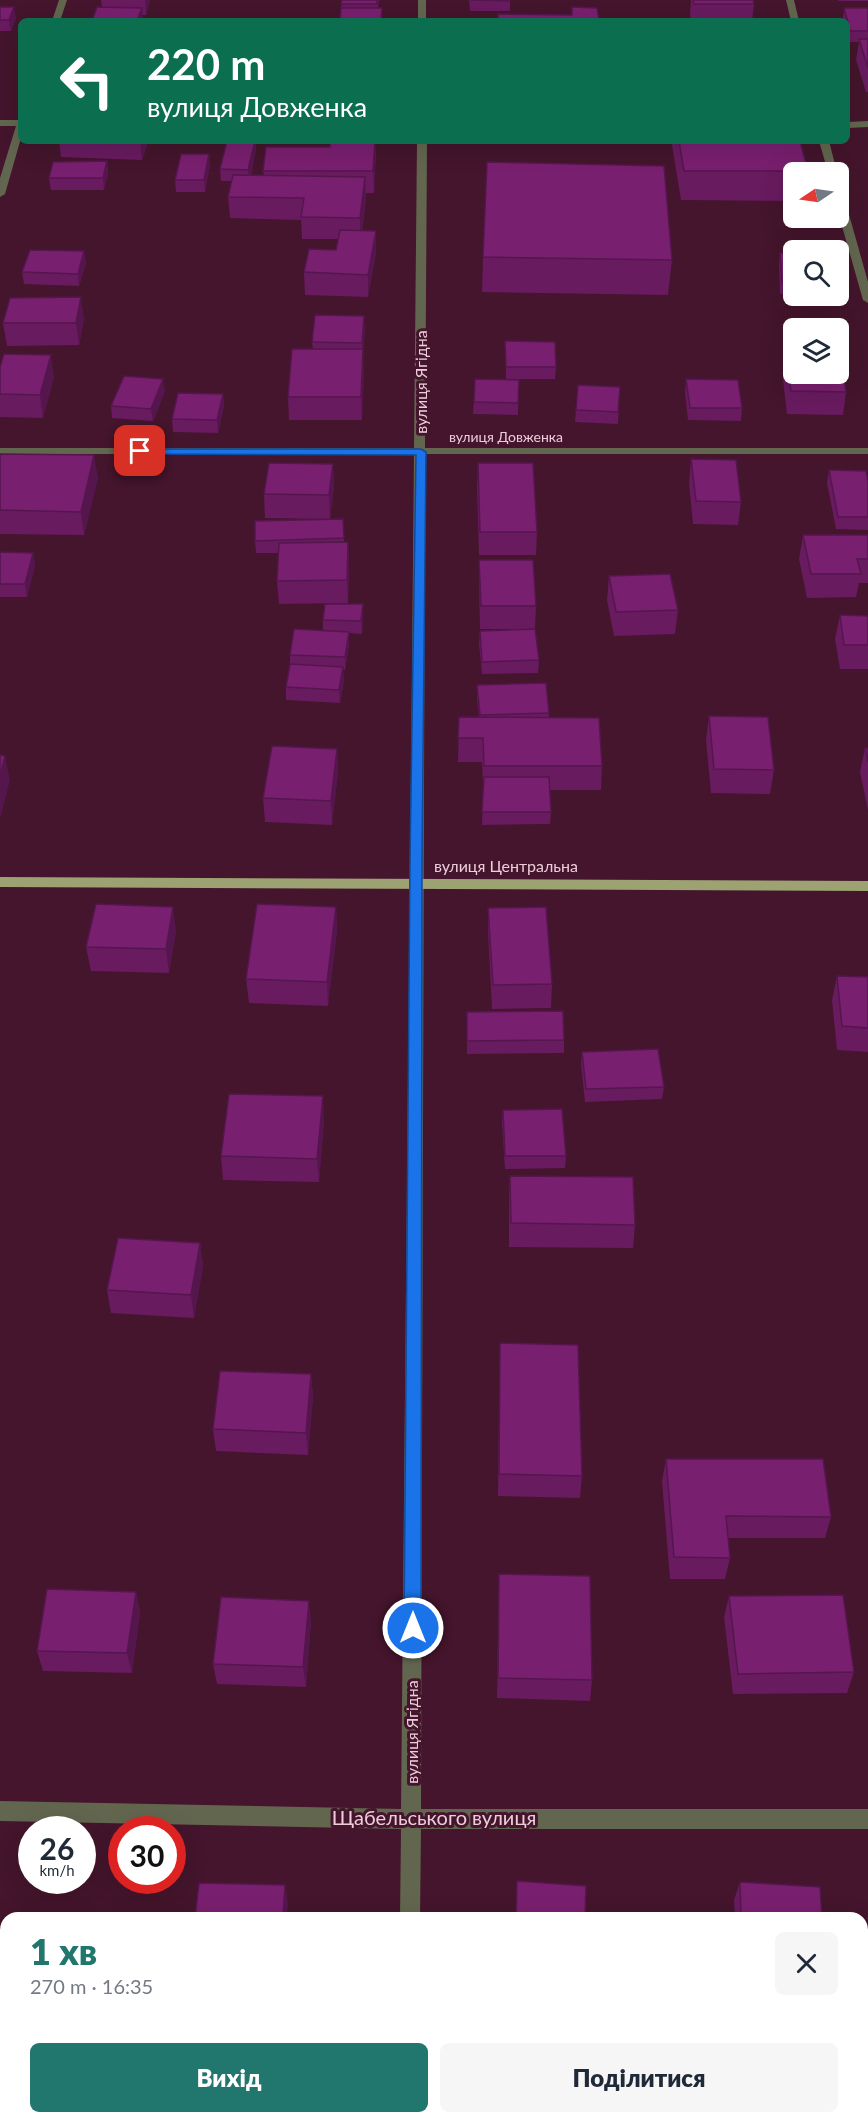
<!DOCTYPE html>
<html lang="uk">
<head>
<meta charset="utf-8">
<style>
  :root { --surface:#fff; --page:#f6f6f7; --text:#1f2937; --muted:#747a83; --accent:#21766d }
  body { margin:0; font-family:Lato,sans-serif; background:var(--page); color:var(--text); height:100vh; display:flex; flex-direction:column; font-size:22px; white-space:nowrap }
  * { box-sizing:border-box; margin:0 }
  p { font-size:20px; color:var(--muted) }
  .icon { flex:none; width:33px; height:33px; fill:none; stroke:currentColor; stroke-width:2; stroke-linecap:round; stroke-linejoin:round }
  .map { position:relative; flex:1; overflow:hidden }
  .details { position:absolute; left:0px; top:1912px; width:868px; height:212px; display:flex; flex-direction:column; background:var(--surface); border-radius:18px 18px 0 0; box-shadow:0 6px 24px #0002 }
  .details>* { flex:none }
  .guide { position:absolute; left:18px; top:18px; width:832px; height:126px; border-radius:9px; box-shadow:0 6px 24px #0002; background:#0b6e4f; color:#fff; overflow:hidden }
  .needle { width:39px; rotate:257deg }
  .buttons { position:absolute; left:783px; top:162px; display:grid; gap:12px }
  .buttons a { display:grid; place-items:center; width:66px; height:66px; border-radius:9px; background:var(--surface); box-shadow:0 6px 24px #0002; font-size:30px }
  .speed { position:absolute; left:18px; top:1816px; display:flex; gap:12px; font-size:30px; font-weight:700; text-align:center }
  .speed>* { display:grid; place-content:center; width:78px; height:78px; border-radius:50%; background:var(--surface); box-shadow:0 6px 24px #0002; line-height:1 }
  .speed small { font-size:15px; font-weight:400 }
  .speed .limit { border:9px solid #d22; background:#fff; color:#111 }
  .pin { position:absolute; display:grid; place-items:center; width:51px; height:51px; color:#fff; margin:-26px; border-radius:12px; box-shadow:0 3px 9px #0006 }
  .me { position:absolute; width:66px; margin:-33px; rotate:0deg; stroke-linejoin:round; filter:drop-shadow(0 0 4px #0008) }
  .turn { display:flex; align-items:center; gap:21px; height:126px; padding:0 30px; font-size:27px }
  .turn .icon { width:78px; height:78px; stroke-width:2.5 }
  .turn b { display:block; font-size:42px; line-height:51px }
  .round { display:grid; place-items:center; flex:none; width:63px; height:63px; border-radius:9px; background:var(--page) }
  .summary { display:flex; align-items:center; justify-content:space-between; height:102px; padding:0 30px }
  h1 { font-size:36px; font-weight:800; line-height:45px; color:var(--accent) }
  .cta { display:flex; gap:12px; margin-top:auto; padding:12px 30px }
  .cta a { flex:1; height:69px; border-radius:9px; background:var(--accent); color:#fff; font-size:24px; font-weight:800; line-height:69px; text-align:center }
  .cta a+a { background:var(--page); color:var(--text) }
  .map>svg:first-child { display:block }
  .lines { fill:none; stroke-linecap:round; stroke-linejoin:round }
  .minor { fill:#63664f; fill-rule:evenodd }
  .major { fill:#9da273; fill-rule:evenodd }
  .wall { fill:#681b5f }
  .shaded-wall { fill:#55164e }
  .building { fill:#791f6f; stroke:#55164e; stroke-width:1.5 }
  .route { fill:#1a73e8; stroke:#114b97; stroke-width:1.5 }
  .labels { text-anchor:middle; stroke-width:6; stroke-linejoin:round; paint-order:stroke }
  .far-street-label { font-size:14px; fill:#eccdd9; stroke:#44152c }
  .street-label { font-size:16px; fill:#eccdd9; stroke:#44152c }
  .near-street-label { font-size:20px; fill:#eccdd9; stroke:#44152c }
</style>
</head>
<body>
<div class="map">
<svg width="868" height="2123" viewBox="0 0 868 2123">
  <rect width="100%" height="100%" fill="#44152c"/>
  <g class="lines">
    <!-- minor -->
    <path class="minor" d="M59 0H67L60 21H52Z
      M418 0H426V21H418Z
      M786 0H794L799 21H791Z
      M0 120H21V138L5 194 0 197V178L16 126H0Z
      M868 121V127L848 128V122Z
      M417 141H427L425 448H868V454H425L421 1809H868V1829H421L420 1918H400L401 1829 0 1821V1801L401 1809 414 454H0V448H414Z
      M819 141H829L837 172H828Z
      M838 190 843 193 868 282V303L863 300 838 212Z
      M395 2118H417V2123H395Z"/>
    <!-- major -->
    <path class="major" d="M0 877 868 881V891L0 887Z"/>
  </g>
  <!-- wall -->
  <path class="wall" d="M101 0H150L146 15H142L143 21 102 7Z
    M342 0H379L378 8H382V21H340Z
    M469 0H510V11H470Z
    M691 0H753L754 4 752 21H691L690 14Z
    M838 0H868V1H839Z
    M0 7 16 18 11 31H0Z
    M844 8H868V92H866L856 60 859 42H848V21H843V19Z
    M59 141H147V145L142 160 61 157Z
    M673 141H800L808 172H794V201L681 200 672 145Z
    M256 149 251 175H264L263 171 376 149 374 193H366V199L362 231H376V253L368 297 305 295 304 272 336 250 338 239H302L301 220 230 218 228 197 231 181H221L220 169Z
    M209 154 210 165 205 192H176L175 180Z
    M107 161 108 173 104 190H51L49 178Z
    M780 253 794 254V295L780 294 779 265Z
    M483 257 672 260 668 295 482 292Z
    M86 263 79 286 24 284 22 272Z
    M364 316 362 420H289L288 397 313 349 312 342Z
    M84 319 79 345 7 346 3 323Z
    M505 341 556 367 555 379H506Z
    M786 357 846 392 843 415 787 414 783 380Z
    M0 367 54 377 43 418 0 417Z
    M475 379 519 380 518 415 473 414Z
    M686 379 742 408 741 421 688 420 685 392Z
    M578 385 620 387 618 424 575 422Z
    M165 391 153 421 112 418 111 406Z
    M223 394 224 406 218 433 173 432 172 419Z
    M0 454 98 478 84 535 0 534Z
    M691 459 741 502 738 525 693 524 689 483Z
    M478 463 537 532 536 555H479L477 487Z
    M333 464 334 487 330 519 265 518 264 494Z
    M829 470 868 481V530L836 529 827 483Z
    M343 519 344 542H348L349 566 348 603 279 604 277 581 279 553H256L255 541Z
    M803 535H868V583H859L856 597 807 598 799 559Z
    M0 552 33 553 35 565 27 597H0Z
    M479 560 536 606 535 629 539 660 538 673 482 674 479 643 480 631 527 629H480L479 584Z
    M609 576 678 610 675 634 614 636 607 600Z
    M840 615 868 616V669H840L835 639Z
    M363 617 362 634 349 633V645L345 670H343L344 680 340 703 286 700V687L290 664V655L323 631V620Z
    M477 685 549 713V718L602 766 601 790H549L551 812 550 824 482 825 483 787 482 762H458L459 717H479L477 698Z
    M709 716 774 770 770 794 711 793 706 740Z
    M865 748H868V810L860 772Z
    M337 749 338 772 332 825 265 822 263 798Z
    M336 907 337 931 328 1006 249 1003 246 979Z
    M488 908 552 984 551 1008 492 1009 488 932Z
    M176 931 169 973 91 971 86 947Z
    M837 976 868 977V1052L837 1050 832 1000Z
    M467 1012 564 1040V1053L467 1054Z
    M582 1052 664 1087 662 1099 585 1102 581 1064Z
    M503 1110 566 1156 565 1168 505 1169 502 1123Z
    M324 1120 319 1182 223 1180 221 1156Z
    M510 1176 635 1225 633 1248 509 1247V1199Z
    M200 1243 203 1266 194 1318 111 1313 107 1290Z
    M500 1343 582 1476 580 1498 498 1496Z
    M311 1374 313 1397 308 1455 216 1451 213 1429Z
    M666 1459 831 1517 825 1538H728L730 1558 725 1579H670L662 1481Z
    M499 1574 592 1680 590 1701 497 1698Z
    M136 1592 140 1613 132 1673 43 1671 37 1651Z
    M729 1596 854 1672 847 1693 733 1694 724 1617Z
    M311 1621 306 1687 217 1684 213 1664Z
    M740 1882 822 1918H735L734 1900Z"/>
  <!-- shaded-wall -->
  <path class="shaded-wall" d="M145 0H150L146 15Z
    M14 7 16 18 11 31 9 20Z
    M142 8 143 21H137Z
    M140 141H147V145L142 160Z
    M255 141H256V149L249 182 248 170Z
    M375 141 376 149 374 193 373 171Z
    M209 154 210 165 205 192 204 180Z
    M107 161 108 173 104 190 103 178Z
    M365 177 366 199 360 240V218Z
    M376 231V253L368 297V275Z
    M84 251 86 263 79 286 78 274Z
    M81 297 84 319 79 345 76 323Z
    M364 316 365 328 363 355 362 343Z
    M363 349 364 372 362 420 361 397Z
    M51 355 54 377 43 418 40 395Z
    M163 379 165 391 153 421 151 409Z
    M223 394 224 406 218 433 217 420Z
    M94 455 98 478 84 535 81 512Z
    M333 464 334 487 330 519 329 495Z
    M348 542 349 566 348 603 347 580Z
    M33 553 35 565 27 597 25 584Z
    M363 604V617L362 634 361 621Z
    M349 632V645L345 670V657Z
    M343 667 344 680 340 703 339 690Z
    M337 749 338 772 332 825 331 801Z
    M5 756 10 780 0 819V776Z
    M173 907 176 931 169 973 166 949Z
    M336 907 337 931 328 1006 327 982Z
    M323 1096 324 1120 319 1182 317 1159Z
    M200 1243 203 1266 194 1318 191 1295Z
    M311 1374 313 1397 308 1455 306 1433Z
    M136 1592 140 1613 132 1673 127 1653Z
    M309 1601 311 1621 306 1687 303 1667Z
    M285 1885 288 1903 287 1918H283Z
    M291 2118H295V2123H291Z"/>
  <!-- building -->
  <path class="building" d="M342 0H377V4H341Z
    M470 0H510V1Z
    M693 0H753L754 4H694Z
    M0 7H14L9 20H0Z
    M97 7 142 8 137 21H92Z
    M572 7 597 8 599 21H498V14L572 15Z
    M341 8H382L381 21H340Z
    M844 8H868V31H850Z
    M859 39H868V68Z
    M227 141H255L248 170 220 169Z
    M330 141H375L373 171H263L266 147H330Z
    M679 141H800L808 171H684Z
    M181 154H209L204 180H175Z
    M107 161 103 178H49L53 162Z
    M487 162 664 166 672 260 483 257Z
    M233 175 365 177 360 218 301 217 304 198 228 197Z
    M340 230 376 231 368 275 304 272 309 249 336 250Z
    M30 250 84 251 78 274 22 272Z
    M780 253 794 254V283L782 282Z
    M81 297 76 323H3L10 298Z
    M315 315 364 316 362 343 312 342Z
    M505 341 555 342 556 367H506Z
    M292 349H363L361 397H288Z
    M4 354 51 355 40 395 0 394V367Z
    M786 357 794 358V374H838V359H841L846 392 791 391Z
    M124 376 163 379 151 409 111 406Z
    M475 379 519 380 518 403 474 402Z
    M686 379 738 380 742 408H690Z
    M578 385 620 387 618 412 576 410Z
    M178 393 223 394 217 420 172 419Z
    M0 454 94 455 81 512 0 510Z
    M691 459 736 460 741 502 696 501Z
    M269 463 333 464 329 495 264 494Z
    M478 463H533L537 532H480Z
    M829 470 866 471 868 481V517H838Z
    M343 519 344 538 255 541V521Z
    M803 535H868V559H857L861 574H811Z
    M348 542 347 580 277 581 279 543Z
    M0 552 33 553 25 584H0Z
    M479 560H533L536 606H481Z
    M670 574 678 610 616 612 609 576Z
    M325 604H363L361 621 323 620Z
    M840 615 868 616V645H844Z
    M294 629 349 632 345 657 290 655Z
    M535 629 539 660 482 662 480 631Z
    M290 664 343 667 339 690 286 687Z
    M546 683 549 713 480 715 477 685Z
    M709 716 768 717 774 770 714 769Z
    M459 717 599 718 602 766H484L483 738H458Z
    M272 746 337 749 331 801 263 798Z
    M865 748H868V762Z
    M0 755 5 756 0 776Z
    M484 777H549L551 812H482Z
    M96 904 173 907 166 949 86 947Z
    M257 904 336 907 327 982 246 979Z
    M546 907 552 984 493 985 488 908Z
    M837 976 868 977V1028L842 1026Z
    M563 1011 564 1040 467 1041V1012Z
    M658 1049 664 1087 586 1089 582 1052Z
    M229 1094 323 1096 317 1159 221 1156Z
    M562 1109 566 1156H505L503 1110Z
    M510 1176 633 1177 635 1225 511 1223Z
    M118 1238 200 1243 191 1295 107 1290Z
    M500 1343 578 1345 582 1476 499 1474Z
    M220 1371 311 1374 306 1433 213 1429Z
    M666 1459H823L831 1517 726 1516 730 1558 674 1557Z
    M499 1574 590 1576 592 1680 498 1678Z
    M47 1589 136 1592 127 1653 37 1651Z
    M843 1595 854 1672 738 1674 729 1596Z
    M221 1597 309 1601 303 1667 213 1664Z
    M517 1881 586 1886 585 1918H516Z
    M740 1882 820 1887 822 1918H741Z
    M199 1883 285 1885 283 1918H195Z
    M151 2118H291V2123H151Z
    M509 2118H632L633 2123H509Z"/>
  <!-- route -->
  <path class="route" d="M137 449H421L426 452 422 861 421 1628 419 1633 413 1635 407 1633 404 1628 410 861 416 455 140 454 137 453Z"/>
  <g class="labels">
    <!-- far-street labels -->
    <g class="far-street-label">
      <text x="506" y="442">вулиця Довженка</text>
    </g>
    <!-- street labels -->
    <g class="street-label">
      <text transform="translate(421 382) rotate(-90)" y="6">вулиця Ягідна</text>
      <text x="506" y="872">вулиця Центральна</text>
      <text transform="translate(412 1732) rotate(-90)" y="6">вулиця Ягідна</text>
    </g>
    <!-- near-street labels -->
    <g class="near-street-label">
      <text x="434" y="1825">Щабельського вулиця</text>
    </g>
  </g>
</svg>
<div class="buttons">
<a><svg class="needle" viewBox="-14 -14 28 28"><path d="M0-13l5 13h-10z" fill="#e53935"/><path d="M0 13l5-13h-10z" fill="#747a83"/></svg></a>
<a><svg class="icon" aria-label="search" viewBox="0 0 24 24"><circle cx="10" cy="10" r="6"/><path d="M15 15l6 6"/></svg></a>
<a><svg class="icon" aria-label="layers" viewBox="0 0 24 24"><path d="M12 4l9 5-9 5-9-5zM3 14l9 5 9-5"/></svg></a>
</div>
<div class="speed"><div>26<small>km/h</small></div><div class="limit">30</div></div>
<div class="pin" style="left:140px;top:451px;background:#d93025"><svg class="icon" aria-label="arrive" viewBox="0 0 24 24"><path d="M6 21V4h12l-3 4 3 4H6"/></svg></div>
<svg class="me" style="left:413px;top:1628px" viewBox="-20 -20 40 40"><circle r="17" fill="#1a73e8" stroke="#fff" stroke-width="3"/><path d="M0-11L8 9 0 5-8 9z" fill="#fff"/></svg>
<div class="guide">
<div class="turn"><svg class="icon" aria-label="left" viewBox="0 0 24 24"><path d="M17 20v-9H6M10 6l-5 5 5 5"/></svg><div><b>220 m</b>вулиця Довженка</div></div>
</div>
<section class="details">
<div class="summary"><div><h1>1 хв</h1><p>270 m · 16:35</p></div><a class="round"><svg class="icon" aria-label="close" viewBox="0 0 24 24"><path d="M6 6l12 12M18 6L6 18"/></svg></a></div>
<div class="cta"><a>Вихід</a><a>Поділитися</a></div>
</section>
</div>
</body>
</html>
